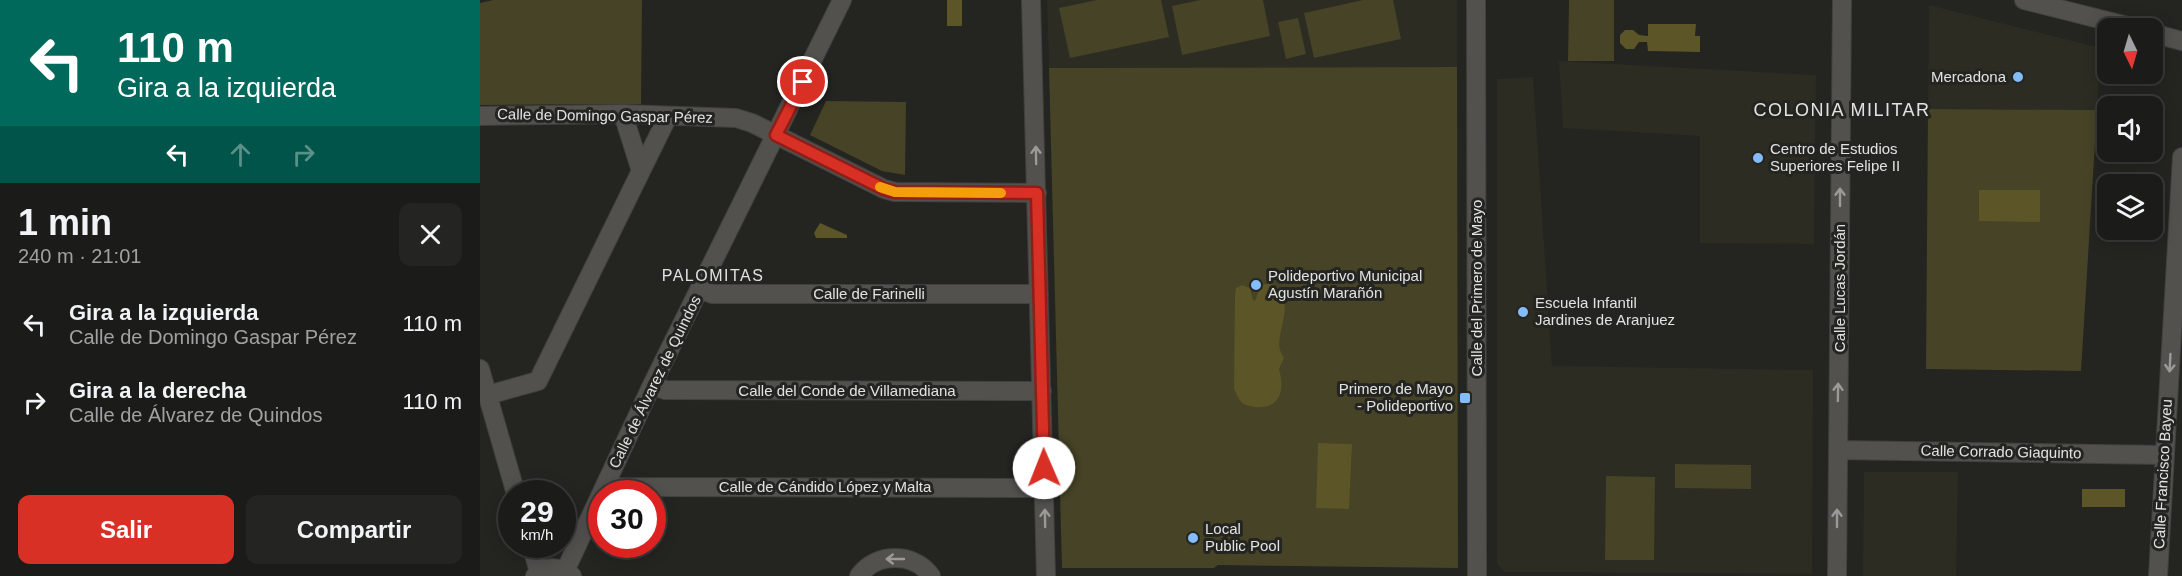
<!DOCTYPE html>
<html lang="es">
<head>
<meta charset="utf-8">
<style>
  :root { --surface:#1b1b19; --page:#242422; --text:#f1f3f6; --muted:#a0a1a2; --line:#393938; --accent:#d93025 }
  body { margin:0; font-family:Arial,sans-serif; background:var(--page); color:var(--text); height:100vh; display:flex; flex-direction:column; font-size:22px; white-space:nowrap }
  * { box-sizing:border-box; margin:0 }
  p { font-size:20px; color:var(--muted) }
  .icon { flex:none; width:33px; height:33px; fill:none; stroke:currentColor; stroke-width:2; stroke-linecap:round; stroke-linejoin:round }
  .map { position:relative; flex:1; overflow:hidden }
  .drawer { display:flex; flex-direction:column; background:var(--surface); width:480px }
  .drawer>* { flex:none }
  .banner { background:#00695c; color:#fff; overflow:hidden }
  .needle { width:39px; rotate:175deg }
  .fabs { position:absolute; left:1617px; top:18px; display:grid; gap:12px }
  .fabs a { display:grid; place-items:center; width:66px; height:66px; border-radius:12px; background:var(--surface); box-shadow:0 3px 15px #0003,0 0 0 2px var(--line); font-size:30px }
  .speed { position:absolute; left:18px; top:480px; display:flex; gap:12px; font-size:30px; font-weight:700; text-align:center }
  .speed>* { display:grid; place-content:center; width:78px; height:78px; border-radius:50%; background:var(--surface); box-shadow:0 3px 15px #0003,0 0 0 2px var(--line); line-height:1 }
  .speed small { font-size:15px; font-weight:400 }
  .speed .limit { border:9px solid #d22; background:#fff; color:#111 }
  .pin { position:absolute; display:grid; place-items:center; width:51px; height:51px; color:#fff; margin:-26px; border:3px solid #fff; border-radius:50%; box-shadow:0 2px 6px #0007 }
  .me { position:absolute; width:66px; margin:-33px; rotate:359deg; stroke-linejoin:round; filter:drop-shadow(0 0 4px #0008) }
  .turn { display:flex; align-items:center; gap:21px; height:126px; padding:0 18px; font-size:27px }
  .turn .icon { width:78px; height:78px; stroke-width:2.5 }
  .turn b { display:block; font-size:42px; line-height:51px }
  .lanes { display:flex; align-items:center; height:57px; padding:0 18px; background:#0003; justify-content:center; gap:30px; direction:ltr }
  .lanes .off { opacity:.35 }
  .round { display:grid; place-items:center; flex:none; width:63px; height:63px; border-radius:12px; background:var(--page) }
  .summary { display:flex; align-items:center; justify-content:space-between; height:102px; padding:0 18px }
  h1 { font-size:36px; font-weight:600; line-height:45px }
  .primary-button { display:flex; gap:12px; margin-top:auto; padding:12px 18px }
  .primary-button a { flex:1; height:69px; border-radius:12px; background:var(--accent); color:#fff; font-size:24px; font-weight:600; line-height:69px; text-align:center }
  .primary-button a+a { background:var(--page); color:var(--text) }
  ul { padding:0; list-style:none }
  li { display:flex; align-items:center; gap:18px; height:78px; padding:0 18px }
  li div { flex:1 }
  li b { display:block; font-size:22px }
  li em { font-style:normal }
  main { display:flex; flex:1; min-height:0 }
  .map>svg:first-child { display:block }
  .built { fill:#2c2c23 }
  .green { fill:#464327 }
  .water { fill:#5b5528 }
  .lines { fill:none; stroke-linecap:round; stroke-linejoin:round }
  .minor-casing { stroke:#40403e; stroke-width:20 }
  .minor { stroke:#52514e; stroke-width:18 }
  .oneway { stroke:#9a9a97 }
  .route-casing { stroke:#8d1f18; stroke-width:15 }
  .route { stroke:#d93025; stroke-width:10 }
  .slow { stroke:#f59e0b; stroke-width:10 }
  .poi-dot { fill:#84bcfb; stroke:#242421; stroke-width:2 }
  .labels { text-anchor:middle; stroke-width:6; stroke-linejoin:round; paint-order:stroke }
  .poi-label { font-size:15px; fill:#e2e2e0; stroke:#242421; text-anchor:start }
  .street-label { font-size:15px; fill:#e2e2e0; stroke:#242421 }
  .neighbourhood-label { font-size:16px; letter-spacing:1.5px; fill:#e2e2e0; stroke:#242421 }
  .quarter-label { font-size:18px; letter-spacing:1.5px; fill:#e2e2e0; stroke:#242421 }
</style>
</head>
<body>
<main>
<section class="drawer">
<div class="banner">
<div class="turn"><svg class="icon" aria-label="left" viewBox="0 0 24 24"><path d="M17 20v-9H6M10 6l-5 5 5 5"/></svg><div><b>110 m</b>Gira a la izquierda</div></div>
<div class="lanes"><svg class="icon" aria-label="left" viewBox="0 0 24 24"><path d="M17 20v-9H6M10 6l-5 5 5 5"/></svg><svg class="icon off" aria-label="ahead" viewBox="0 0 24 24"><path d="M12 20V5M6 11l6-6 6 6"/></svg><svg class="icon off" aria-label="right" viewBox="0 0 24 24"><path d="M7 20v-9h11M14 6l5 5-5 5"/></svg></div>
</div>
<div class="summary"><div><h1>1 min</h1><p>240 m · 21:01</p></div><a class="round"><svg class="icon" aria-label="close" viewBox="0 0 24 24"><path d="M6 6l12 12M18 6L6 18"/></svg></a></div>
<ul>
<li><svg class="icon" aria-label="left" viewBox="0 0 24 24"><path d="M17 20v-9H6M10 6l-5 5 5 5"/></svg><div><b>Gira a la izquierda</b><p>Calle de Domingo Gaspar Pérez</p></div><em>110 m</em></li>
<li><svg class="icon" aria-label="right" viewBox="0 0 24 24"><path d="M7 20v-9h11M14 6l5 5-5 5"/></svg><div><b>Gira a la derecha</b><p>Calle de Álvarez de Quindos</p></div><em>110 m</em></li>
</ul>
<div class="primary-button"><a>Salir</a><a>Compartir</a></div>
</section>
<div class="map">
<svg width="1702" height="576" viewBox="0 0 1702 576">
  <rect width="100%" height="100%" fill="#242421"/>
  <!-- built -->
  <path class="built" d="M567 0H977V67L569 68Z
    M1449 5 1621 48 1617 110 1448 109Z
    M1079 61 1336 75 1334 244 1220 243V136L1083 128Z
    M1053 77 1072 366 1333 370 1332 574 1025 572 1017 564V79Z
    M1384 472H1478L1476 576H1383Z"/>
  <!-- green -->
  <path class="green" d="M13 0H162L161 104 0 105V3Z
    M617 0H681L689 37 590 58 579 8Z
    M720 0H783L790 36 702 55 692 6Z
    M883 0H913L921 39 834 58 824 13Z
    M1089 0H1134V61H1088Z
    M818 18 826 54 806 59 798 22Z
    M977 67 978 568 738 565 734 568H582L569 68Z
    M346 101 426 102 425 175 402 171 330 135Z
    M1448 109 1617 110 1601 371 1446 369Z
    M1195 464 1271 465V489L1195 488Z
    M1126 476 1175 477 1174 560H1125Z"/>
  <!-- water -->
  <path class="water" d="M467 0H482V26H467Z
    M1168 24H1216L1215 36H1220V52L1168 51 1167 42H1159L1154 49H1146L1140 43V35L1145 30H1153L1159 35 1168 36Z
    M1499 190H1560V222L1499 221Z
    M340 223 367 235V238H336L334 233Z
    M791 283C819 295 795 333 800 350 801 353 803 355 804 358L799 369C805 390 801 410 774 407 770 406 764 405 761 402 758 398 756 393 754 389L755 295 756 288 762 285 770 288 773 300 775 301 781 285Z
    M838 443 872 444 869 509 836 508Z
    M1602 489H1645V507H1602Z"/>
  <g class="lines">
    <!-- minor casing -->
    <g class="minor-casing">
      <path id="minor" d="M551 0 566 576
        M996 0 997 576
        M1544 0 1655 28
        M1672 33 1702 41
        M143 114 161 171
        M0 116 143 114 256 118 272 123 404 189 415 192 557 193
        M220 289 232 294H559
        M0 369 36 494
        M172 385 185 390 562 391
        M8 395 58 381 188 116
        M1358 450 1684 455
        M127 482 138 487 564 488
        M51 544 59 572
        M85 571 172 385 362 0
        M55 576C67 565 80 566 92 576
        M379 576C396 552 434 552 451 576
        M1357 576 1362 0
        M1678 576 1702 157"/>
    </g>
    <!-- minor -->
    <use href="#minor" class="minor"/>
  </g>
  <!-- one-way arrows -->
  <defs><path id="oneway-shaft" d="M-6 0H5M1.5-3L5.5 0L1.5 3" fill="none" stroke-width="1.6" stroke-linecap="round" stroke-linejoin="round" transform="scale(1.5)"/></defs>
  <g class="oneway">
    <use href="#oneway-shaft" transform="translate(556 155) rotate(-91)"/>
    <use href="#oneway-shaft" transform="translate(1360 197) rotate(-90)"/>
    <use href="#oneway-shaft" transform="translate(1690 363) rotate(93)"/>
    <use href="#oneway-shaft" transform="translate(1358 392) rotate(-89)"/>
    <use href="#oneway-shaft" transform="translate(565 518) rotate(-91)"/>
    <use href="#oneway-shaft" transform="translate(1357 518) rotate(-90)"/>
    <use href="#oneway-shaft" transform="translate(415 559) rotate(180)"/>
  </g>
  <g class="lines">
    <!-- route casing -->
    <g class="route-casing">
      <path id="route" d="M323 82 296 135 404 189 415 192 557 193 564 468"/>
    </g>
    <!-- route -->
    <use href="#route" class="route"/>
    <!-- slow -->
    <path class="slow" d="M400 187 415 192 521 193"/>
  </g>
  <!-- markers -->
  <g class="poi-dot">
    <circle cx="1538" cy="77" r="6"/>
    <circle cx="1278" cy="158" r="6"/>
    <circle cx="776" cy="285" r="6"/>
    <circle cx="1043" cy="312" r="6"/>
    <rect x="979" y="392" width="12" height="12" rx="3"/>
    <circle cx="713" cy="538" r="6"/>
  </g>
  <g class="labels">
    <!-- poi labels -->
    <g class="poi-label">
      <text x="1526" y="82" text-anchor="end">Mercadona</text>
      <text x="1290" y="154">Centro de Estudios<tspan x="1290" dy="17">Superiores Felipe II</tspan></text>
      <text x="788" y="281">Polideportivo Municipal<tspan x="788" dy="17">Agustín Marañón</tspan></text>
      <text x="1055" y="308">Escuela Infantil<tspan x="1055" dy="17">Jardines de Aranjuez</tspan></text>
      <text x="973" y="394" text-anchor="end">Primero de Mayo<tspan x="973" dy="17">- Polideportivo</tspan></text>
      <text x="725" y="534">Local<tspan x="725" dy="17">Public Pool</tspan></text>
    </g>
    <!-- street labels -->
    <g class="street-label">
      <text transform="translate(125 116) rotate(1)" y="5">Calle de Domingo Gaspar Pérez</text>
      <text transform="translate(997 288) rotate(-90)" y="5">Calle del Primero de Mayo</text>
      <text transform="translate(1360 288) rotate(-90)" y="5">Calle Lucas Jordán</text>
      <text x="389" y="299">Calle de Farinelli</text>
      <text transform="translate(175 382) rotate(-64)" y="5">Calle de Álvarez de Quindos</text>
      <text x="367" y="396">Calle del Conde de Villamediana</text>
      <text transform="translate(1521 452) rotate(1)" y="5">Calle Corrado Giaquinto</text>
      <text transform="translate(1683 474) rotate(-87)" y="5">Calle Francisco Bayeu</text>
      <text x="345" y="492">Calle de Cándido López y Malta</text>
    </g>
    <!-- neighbourhood labels -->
    <g class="neighbourhood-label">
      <text x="233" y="281">PALOMITAS</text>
    </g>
    <!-- quarter labels -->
    <g class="quarter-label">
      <text x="1362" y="116">COLONIA MILITAR</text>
    </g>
  </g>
</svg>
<div class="fabs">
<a><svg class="needle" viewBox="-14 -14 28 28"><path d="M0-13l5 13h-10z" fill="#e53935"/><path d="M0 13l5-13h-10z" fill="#a0a1a2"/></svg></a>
<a><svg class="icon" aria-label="sound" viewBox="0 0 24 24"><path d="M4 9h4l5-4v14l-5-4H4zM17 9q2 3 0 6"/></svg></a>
<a><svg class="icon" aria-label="layers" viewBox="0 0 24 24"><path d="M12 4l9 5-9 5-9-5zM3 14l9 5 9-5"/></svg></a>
</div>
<div class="speed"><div>29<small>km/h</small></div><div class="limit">30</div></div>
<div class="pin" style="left:323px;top:82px;background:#d93025"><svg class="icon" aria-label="arrive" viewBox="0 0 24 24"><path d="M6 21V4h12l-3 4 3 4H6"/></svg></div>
<svg class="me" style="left:564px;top:468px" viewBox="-20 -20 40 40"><circle r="19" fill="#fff"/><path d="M0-13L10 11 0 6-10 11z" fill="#d93025"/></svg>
</div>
</main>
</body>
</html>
